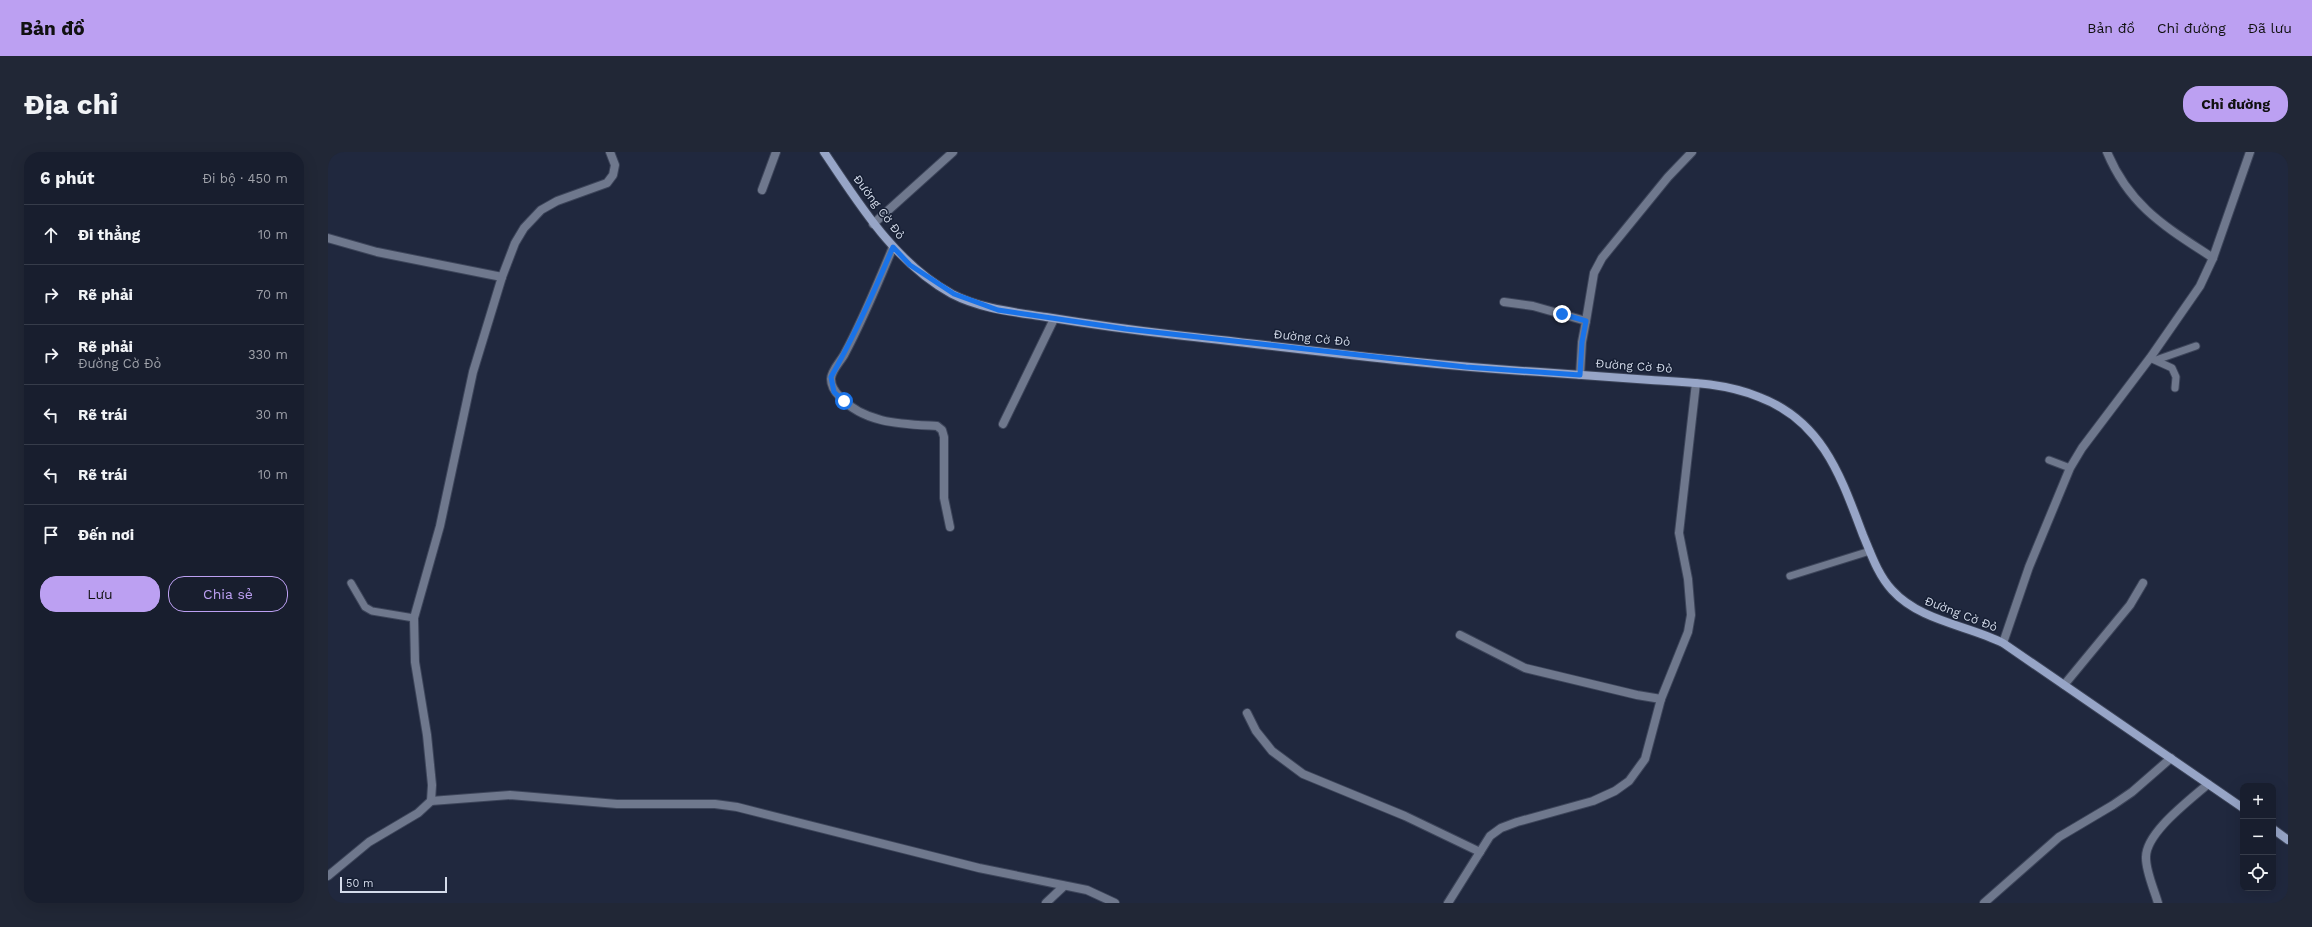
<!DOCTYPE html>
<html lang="vi">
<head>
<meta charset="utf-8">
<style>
	:root { --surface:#181e2e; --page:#212736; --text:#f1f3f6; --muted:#9fa2aa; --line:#363c4a; --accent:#bca0f2 }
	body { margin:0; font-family:"Work Sans",sans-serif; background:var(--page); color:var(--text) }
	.controls { position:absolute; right:12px; bottom:12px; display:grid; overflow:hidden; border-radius:8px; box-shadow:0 4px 16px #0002 }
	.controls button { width:36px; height:36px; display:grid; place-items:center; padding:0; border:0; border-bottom:1px solid var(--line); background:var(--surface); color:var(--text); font:20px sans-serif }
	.scale { position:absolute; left:12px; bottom:10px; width:107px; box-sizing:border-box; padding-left:4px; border:2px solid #d4dbea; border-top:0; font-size:11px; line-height:14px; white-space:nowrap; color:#d4dbea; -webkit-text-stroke:3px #161f34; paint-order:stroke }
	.stop { position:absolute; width:12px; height:12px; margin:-9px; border:3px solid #1a73e8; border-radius:50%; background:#fff }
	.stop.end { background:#1a73e8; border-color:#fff; box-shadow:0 1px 4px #0008 }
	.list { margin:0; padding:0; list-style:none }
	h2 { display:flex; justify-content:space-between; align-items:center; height:52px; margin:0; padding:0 16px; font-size:17px }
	h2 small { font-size:13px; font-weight:400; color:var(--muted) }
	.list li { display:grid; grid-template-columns:26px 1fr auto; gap:12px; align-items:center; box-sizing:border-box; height:60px; padding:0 16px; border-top:1px solid var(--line) }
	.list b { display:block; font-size:15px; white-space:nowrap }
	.list p { margin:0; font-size:13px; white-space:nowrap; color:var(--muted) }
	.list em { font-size:13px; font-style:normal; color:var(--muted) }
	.actions { display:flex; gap:8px; padding:12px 16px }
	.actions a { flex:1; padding:9px 0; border:1px solid var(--accent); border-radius:16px; text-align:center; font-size:14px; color:var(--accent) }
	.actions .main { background:var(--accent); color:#111 }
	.icon { flex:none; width:22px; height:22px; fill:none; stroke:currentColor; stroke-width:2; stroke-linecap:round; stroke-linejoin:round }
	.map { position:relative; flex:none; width:1960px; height:751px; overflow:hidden; border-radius:16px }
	header { display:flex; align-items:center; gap:24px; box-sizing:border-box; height:56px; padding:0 20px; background:var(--accent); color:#111 }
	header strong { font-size:19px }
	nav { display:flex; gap:22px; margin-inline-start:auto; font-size:14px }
	.intro { display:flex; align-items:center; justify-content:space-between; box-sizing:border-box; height:96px; padding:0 24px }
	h1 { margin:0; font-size:28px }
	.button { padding:10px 18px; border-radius:16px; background:var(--accent); color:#111; font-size:14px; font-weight:700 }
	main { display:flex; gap:24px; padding:0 24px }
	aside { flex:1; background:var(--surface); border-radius:16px; box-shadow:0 4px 16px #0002 }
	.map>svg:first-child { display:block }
</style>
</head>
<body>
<header>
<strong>Bản đồ</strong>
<nav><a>Bản đồ</a><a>Chỉ đường</a><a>Đã lưu</a></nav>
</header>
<div class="intro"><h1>Địa chỉ</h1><a class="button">Chỉ đường</a></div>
<main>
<aside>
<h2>6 phút<small>Đi bộ · 450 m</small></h2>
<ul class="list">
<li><svg class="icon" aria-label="ahead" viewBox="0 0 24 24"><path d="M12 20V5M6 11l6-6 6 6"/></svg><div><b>Đi thẳng</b></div><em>10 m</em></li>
<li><svg class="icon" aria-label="right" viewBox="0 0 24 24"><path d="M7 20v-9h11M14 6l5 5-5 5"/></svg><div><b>Rẽ phải</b></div><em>70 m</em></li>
<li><svg class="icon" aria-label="right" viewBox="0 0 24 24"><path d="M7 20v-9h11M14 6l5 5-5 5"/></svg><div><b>Rẽ phải</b><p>Đường Cờ Đỏ</p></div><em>330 m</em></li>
<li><svg class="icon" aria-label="left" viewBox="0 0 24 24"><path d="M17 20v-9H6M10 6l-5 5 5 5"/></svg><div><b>Rẽ trái</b></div><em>30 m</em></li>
<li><svg class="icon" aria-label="left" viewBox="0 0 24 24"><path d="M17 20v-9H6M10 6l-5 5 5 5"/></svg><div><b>Rẽ trái</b></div><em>10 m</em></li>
<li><svg class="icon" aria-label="arrive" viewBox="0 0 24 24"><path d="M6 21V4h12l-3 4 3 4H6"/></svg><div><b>Đến nơi</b></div></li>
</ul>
<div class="actions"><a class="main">Lưu</a><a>Chia sẻ</a></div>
</aside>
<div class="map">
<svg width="1960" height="751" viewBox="0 0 1960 751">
	<rect width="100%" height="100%" fill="#20283e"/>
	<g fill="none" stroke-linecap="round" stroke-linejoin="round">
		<defs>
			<g id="service">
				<path d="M 1822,206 L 1844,216 L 1848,225 L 1847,236"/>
				<path d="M 1828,208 L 1868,194"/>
				<path d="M 1721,308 L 1742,316"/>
				<path d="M 1462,424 L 1542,399"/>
				<path d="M 23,431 L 37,455 L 44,459 L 86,466"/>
			</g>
			<g id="minor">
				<path d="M 1779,0 C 1802,55 1838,75 1885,106"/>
				<path d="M 434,38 L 448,0"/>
				<path d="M 545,72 L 625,0"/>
				<path d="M 0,86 L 49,100 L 174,125"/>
				<path d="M 565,95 C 550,131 535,168 516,203 C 512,210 503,219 503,227 C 503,235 507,240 512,245 C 537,272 575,272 609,274 L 614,278 L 616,285 L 616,346 L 622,375"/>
				<path d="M 1176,150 L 1205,154 L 1258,169 L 1254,190 L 1252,223"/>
				<path d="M 1258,169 L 1266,121 L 1274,106 L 1340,25 L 1364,0"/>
				<path d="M 675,272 L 726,167"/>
				<path d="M 1132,483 L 1197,516 L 1309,543 L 1333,547"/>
				<path d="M 1675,491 L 1701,415 L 1742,316 L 1754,296 L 1822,206 L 1872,134 L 1885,106 L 1922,0"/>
				<path d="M 1736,533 L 1802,453 L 1815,431"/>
				<path d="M 919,561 L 928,579 L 944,599 L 975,622 L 1077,664 L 1152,700"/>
				<path d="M 103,649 L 182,643 L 289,652 L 387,652 L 409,655 L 651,716 L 759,738 L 787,751"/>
				<path d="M 0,724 L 41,690 L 90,661 L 103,649 L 104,633 L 99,583 L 87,510 L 86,466 L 112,374 L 145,220 L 174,125 L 187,91 L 196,76 L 213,58 L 229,49 L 279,31 L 285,23 L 287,13 L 282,0"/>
				<path d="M 718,751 L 736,734"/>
				<path d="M 1120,751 L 1162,684 L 1173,676 L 1189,670 L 1265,649 L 1287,639 L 1301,629 L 1317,607 L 1333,547 L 1360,480 L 1363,463 L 1360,427 L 1351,381 L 1368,231"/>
				<path d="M 1656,751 L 1731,685 L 1785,653 L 1804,640 L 1843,606"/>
				<path d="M 1830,751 C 1826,737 1818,720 1818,706 C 1817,681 1862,648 1880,632"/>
			</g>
			<g id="secondary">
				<path d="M 496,0 C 532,53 566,110 624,142 C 653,157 686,160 718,165 C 761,172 804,178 848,183 C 969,196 1090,213 1212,220 C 1249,223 1286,225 1323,228 C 1359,230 1397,231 1431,245 C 1495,269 1513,325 1535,383 C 1543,402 1550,423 1564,438 C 1592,469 1639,473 1675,491 L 1915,656"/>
				<path d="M 1945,677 L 1960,688"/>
			</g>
		</defs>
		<use href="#service" stroke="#3d455a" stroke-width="9"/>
		<use href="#minor" stroke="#3d455a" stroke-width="10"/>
		<use href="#secondary" stroke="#3d455a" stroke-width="10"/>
		<use href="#service" stroke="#6f788d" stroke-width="7"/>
		<use href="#minor" stroke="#6f788d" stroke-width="8"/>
		<use href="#secondary" stroke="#97a5c7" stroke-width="8"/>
	</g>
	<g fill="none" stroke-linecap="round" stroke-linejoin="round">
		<path stroke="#1a73e8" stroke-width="5" d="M 516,249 L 506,240 L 503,225 C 527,183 546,140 565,95 L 582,113 L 626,142 L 670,158 L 798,177 L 1138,215 L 1252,223 L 1254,190 L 1258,169 L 1234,162"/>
	</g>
	<g text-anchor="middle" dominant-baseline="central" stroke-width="3" stroke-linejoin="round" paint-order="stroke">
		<g font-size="12" fill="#d4dbea" stroke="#161f34">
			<text transform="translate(551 55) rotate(53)">Đường Cờ Đỏ</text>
			<text transform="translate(984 186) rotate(6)">Đường Cờ Đỏ</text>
			<text transform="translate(1306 214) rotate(4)">Đường Cờ Đỏ</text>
			<text transform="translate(1633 462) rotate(21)">Đường Cờ Đỏ</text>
		</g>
	</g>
</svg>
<div class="controls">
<button>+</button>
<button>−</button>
<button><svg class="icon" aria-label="locate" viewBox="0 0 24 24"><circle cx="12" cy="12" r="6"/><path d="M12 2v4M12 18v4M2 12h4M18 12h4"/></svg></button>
</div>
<div class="scale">50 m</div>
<div class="stop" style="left:516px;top:249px"></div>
<div class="stop end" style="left:1234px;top:162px"></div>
</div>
</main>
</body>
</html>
